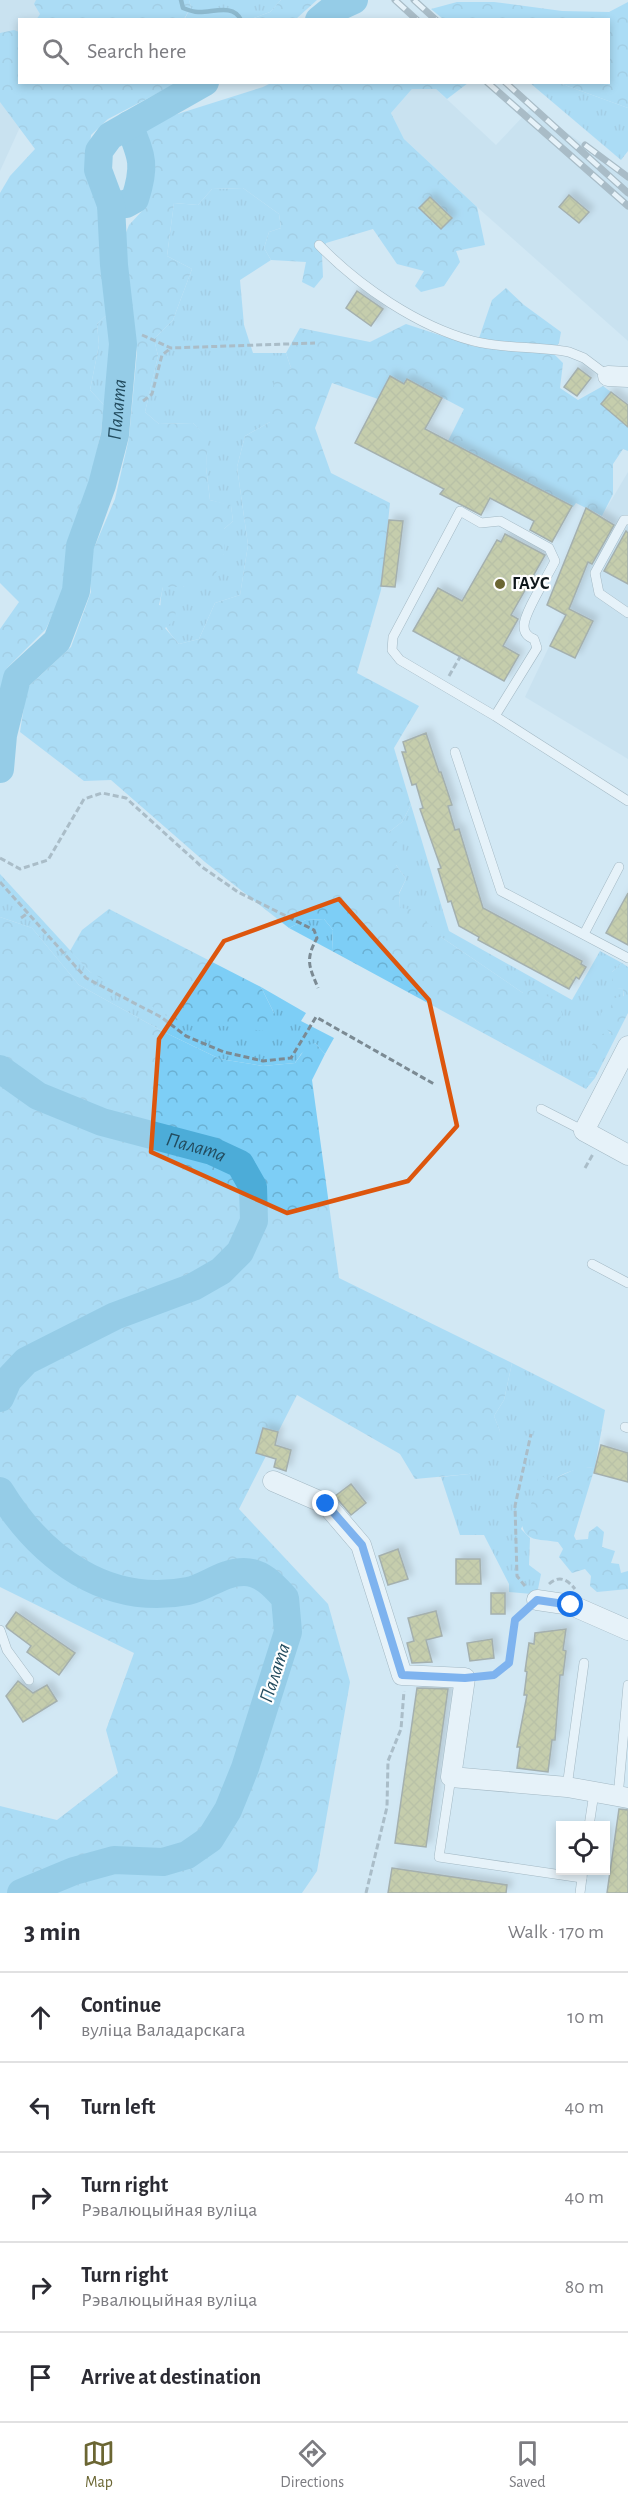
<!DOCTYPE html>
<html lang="en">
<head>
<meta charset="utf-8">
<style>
	:root { --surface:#fff; --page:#f2f2f3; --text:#2b2b33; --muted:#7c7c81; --line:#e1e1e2; --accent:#6b6633 }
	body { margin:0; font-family:"Alegreya Sans",sans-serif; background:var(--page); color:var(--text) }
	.controls { position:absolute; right:18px; bottom:18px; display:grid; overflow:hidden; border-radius:0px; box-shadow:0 3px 9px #0003 }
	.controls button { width:54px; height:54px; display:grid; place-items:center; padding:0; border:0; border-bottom:2px solid var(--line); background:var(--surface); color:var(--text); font:30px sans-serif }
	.stop { position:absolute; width:18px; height:18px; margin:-14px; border:4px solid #1a73e8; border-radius:50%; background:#fff }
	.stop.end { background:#1a73e8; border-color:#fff; box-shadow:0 2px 6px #0008 }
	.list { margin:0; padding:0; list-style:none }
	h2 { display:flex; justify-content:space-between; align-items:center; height:78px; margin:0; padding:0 24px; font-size:26px }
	h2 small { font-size:20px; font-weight:400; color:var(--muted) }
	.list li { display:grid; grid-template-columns:39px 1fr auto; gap:18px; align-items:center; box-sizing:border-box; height:90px; padding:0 24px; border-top:2px solid var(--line) }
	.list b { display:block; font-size:22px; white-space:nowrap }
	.list p { margin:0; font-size:20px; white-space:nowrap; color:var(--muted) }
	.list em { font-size:20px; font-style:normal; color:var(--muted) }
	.icon { flex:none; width:33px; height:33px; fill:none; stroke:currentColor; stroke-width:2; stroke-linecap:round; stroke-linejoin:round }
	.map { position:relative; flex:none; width:628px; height:1893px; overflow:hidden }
	.search { position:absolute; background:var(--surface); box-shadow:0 3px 9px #0003; left:18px; right:18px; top:18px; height:66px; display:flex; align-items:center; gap:15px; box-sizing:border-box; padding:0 21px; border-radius:0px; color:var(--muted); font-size:22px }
	.sheet { height:528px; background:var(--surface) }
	nav { display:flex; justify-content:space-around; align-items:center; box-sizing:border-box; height:84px; border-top:2px solid var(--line); background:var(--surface); font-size:16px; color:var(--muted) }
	nav a { display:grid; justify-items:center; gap:3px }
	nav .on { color:var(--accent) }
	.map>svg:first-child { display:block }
</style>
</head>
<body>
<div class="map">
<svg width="628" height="1893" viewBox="0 0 628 1893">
	<defs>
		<pattern id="grass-tufts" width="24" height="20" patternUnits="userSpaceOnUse" patternTransform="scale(1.5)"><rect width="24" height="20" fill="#7dcef6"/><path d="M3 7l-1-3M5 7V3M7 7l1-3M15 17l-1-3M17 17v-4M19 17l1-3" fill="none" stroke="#6bb0d2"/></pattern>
		<pattern id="forest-crowns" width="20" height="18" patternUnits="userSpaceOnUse" patternTransform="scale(1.5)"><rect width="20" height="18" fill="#7dcef6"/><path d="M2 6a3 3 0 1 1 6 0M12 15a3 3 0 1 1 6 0" fill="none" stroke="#6bb0d2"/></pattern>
		<pattern id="building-cross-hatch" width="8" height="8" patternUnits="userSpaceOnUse" patternTransform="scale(1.5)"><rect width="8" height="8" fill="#b7ae57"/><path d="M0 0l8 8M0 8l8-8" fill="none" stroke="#9c954b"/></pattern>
		<filter id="shadow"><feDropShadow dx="5" dy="-5" stdDeviation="3" flood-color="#0004"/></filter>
	</defs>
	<rect width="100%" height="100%" fill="#d2e8f4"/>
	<g fill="#bfdcec">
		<path d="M 0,0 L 78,0 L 69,19 L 20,20 L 20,82 L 40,83 L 0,171 Z"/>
		<path d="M 412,89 L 436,89 L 496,145 L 531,108 L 628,175 L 628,341 L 477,207 L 404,139 L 391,113 Z"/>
		<path d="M 628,472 L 628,759 L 525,697 L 609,521 L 602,516 Z"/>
	</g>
	<g fill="url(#grass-tufts)">
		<path d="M 189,0 L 281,0 L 270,12 L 251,19 L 184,20 L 191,7 Z"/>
		<path d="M 530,83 L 559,83 L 628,108 L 628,151 L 621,160 Z"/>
		<path d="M 243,188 L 279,214 L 281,228 L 269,232 L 264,248 L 271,260 L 240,280 L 244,325 L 253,353 L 286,353 L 291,368 L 270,400 L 270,422 L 245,436 L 237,467 L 248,545 L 240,595 L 215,603 L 199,639 L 179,644 C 161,624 157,613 163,587 L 183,587 L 224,554 L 224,529 L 233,521 L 231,506 L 210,500 L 206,467 L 207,437 L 193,423 L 159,424 L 145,412 L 158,356 L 154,339 L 173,320 L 192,269 L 167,256 L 174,203 L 198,205 L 212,189 Z"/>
		<path d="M 110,312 L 111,343 L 104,405 L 90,390 L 99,345 L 97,324 Z"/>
		<path d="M 411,805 L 449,931 L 572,1000 L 600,951 L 622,963 L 612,972 L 612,987 L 623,989 C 627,1012 607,1035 596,1054 C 592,1061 590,1069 588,1077 L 595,1078 L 586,1089 L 533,1060 L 540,1057 L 523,993 L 400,909 L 399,894 L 406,879 L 396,865 L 389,832 L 402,822 Z"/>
		<path d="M 0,874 L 90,972 L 274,1013 L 261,987 L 306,1013 L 301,1021 L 334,1038 L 325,1054 L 315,1043 L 301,1054 L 295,1063 L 263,1066 L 220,1059 L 162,1031 L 79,985 L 32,928 L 0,917 Z"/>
		<path d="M 324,919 L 333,930 L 332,951 L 289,928 L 306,920 Z"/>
		<path d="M 512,1363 L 605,1410 L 595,1467 C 551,1470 538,1490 521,1529 L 530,1538 L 529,1565 L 541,1574 L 538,1589 L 532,1594 L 509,1592 L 509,1584 L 484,1535 L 460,1535 L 441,1477 L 469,1474 L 500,1431 L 494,1416 L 504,1400 Z"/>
	</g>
	<g fill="url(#forest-crowns)">
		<path d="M 36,0 L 189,0 L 191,7 L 184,19 L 36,20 L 40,14 L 34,4 Z"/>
		<path d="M 281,0 L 317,0 L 296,19 L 251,19 L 270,12 Z"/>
		<path d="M 457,2 L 494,2 L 562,11 L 609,12 L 628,2 L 628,108 L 559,83 L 608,82 L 608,20 L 443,19 L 431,9 Z"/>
		<path d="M 14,30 L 19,32 L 20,82 L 177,83 L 108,119 L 91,135 L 87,170 L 106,203 L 100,242 L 110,312 L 97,324 L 99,345 L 90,390 L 104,405 L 101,432 L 90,483 L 67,543 L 64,588 L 46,629 L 7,668 L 0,699 L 0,629 L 19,602 L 0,583 L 0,193 L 10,176 L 35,149 L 0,102 L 0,33 Z"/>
		<path d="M 271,83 L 468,83 L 447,99 L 436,89 L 412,89 L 391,113 L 404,139 L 477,207 L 485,245 L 456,251 L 460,262 L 444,286 L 421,292 L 415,286 L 424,271 L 397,264 L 373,229 L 326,243 L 322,255 L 323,277 L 314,288 L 302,282 L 306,262 L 271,260 L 264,248 L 269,232 L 281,228 L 279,214 L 243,188 L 212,189 L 198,205 L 174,203 L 167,256 L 192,269 L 173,320 L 154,339 L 158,356 L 145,412 L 159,424 L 193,423 L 208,437 L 206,467 L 210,500 L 231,505 L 233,521 L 224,529 L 224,554 L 215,575 L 183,587 L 163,587 L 159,605 L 175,608 L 176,619 L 165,628 L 179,644 L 199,639 L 215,603 L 240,595 L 248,545 L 237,467 L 245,436 L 270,422 L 269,400 L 276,378 L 291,368 L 286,353 L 300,328 L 370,342 L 406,324 L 476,347 L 492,300 L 506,288 L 524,305 L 561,332 L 559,343 L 552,352 L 563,363 L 560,388 L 578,400 L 603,386 L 611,392 L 601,404 L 628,427 L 628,451 L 623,449 L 613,464 L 613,494 L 602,516 L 576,503 L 573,507 L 448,441 L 464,409 L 407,379 L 404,384 L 390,377 L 378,399 L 332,383 L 315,428 L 331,473 L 390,503 L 381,590 L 357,673 L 419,706 L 394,748 L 411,805 L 402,822 L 389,832 L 402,848 L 396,865 L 406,879 L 399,893 L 400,908 L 410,909 L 440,933 L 441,937 L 523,993 L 535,989 L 559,1003 L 562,1014 L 551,1039 L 539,1045 L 540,1058 L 533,1060 L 332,951 L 333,930 L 324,919 L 306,920 L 289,928 L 205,862 L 111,780 L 84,781 L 20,732 L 27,688 L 71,647 L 91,592 L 88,562 L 115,499 L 129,438 L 137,352 L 125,271 L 123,240 L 129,225 L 143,210 L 152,176 L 148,151 L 142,133 L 168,117 L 263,87 Z"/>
		<path d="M 109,909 L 261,987 L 274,1013 L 264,1031 L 176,1020 L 90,972 L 70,951 L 82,930 Z"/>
		<path d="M 0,917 L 32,928 L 79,985 L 162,1031 L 220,1059 L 263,1066 L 295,1063 L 308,1045 L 315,1043 L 325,1054 L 312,1080 L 339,1278 L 512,1363 L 504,1400 L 494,1416 L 500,1431 L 495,1452 L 469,1474 L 415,1479 L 400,1454 L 297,1395 L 239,1509 L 328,1604 L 350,1682 L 317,1871 L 302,1893 L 0,1893 L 0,1806 L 57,1820 L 118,1773 L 106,1730 L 134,1653 L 0,1587 Z"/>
		<path d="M 622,963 L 628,967 L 628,1013 L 595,1078 L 588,1077 L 586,1064 L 594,1056 L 590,1047 L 601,1034 L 611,1033 L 601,1024 L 601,1013 L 611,1006 L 615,998 L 624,996 L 623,989 L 612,988 L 612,972 Z"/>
		<path d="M 595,1467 L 574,1536 L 576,1540 L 588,1539 L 589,1532 L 597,1526 L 604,1532 L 602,1547 L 615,1551 L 611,1563 L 619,1564 L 621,1573 L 628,1571 L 628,1589 L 597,1592 L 590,1586 L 591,1576 L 585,1569 L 572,1573 L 559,1557 L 563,1549 L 558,1542 C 533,1538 523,1543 520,1514 L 530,1508 L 539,1474 L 549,1481 L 578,1468 Z"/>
	</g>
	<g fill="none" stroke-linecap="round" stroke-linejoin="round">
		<path stroke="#3a80a0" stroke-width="4.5" d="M 181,0 L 183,8 C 188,10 193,12 198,12 C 212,13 233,3 241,20"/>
		<g stroke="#4cacd8" stroke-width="28">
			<path d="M 319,20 L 330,11 L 354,0"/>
			<path d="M 111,205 L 126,204 L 135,199 C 146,165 142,157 129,125"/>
			<path id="s1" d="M 0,769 L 3,735 L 17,678 L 57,641 L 76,591 L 80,546 L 102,485 L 115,435 L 123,344 L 114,265 L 111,205 L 98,170 L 99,151 L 110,136 L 205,82"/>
			<path id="s2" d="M 0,1069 L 38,1096 L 102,1122 L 212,1151 L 240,1164 L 253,1187 L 254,1221 L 240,1252 L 221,1271 L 193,1287 L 115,1316 L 26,1361 L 8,1380 L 0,1398"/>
			<path d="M 0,1491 C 41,1558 107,1607 188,1591 C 207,1587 222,1572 244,1572 C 262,1572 274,1586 285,1598 L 288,1632 L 245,1768 L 228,1810 L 210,1839 L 187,1855 L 163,1862 L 114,1860 L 74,1871 L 21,1893"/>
		</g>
	</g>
	<g fill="url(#building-cross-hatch)" stroke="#6e6d5a" stroke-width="1.5" filter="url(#shadow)">
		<path d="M 569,195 L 589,212 L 579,223 L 559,207 Z"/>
		<path d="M 430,197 L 452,218 L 441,229 L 419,208 Z"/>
		<path d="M 357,291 L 383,309 L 371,326 L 346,308 Z"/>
		<path d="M 578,368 L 591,378 L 577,396 L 564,387 Z"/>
		<path d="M 390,376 L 404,384 L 407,379 L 442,398 L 425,429 L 572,506 L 552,542 L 530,530 L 534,521 L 490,498 L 481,515 L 440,494 L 444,489 L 355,443 Z"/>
		<path d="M 611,392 L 628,405 L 628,427 L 601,404 Z"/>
		<path d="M 586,508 L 614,525 L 592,564 L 588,562 L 569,609 L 593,621 L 575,658 L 550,646 L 566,615 L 547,605 Z"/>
		<path d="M 389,520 L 403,521 L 395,587 L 381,586 Z"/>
		<path d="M 626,531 L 628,533 L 628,584 L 604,571 Z"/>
		<path d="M 505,534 L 545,555 L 511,615 L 518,619 L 503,646 L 519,655 L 504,681 L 413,631 L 438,588 L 462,601 L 497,540 L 501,542 Z"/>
		<path d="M 426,733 L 439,772 L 441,772 L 452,805 L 448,806 L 455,830 L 459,829 L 483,908 L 582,961 L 581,964 L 586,967 L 579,979 L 576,977 L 569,989 L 478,940 L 479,937 L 459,926 L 451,901 L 448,902 L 438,869 L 441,868 L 420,809 L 423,808 L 416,784 L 412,785 L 402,752 L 406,752 L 403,742 Z"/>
		<path d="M 628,893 L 628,945 L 606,933 Z"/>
		<path d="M 263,1428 L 278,1432 L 275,1445 L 291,1450 L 286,1471 L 274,1467 L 276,1459 L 256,1453 Z"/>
		<path d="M 601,1445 L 628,1453 L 628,1482 L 594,1473 Z"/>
		<path d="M 351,1484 L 366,1503 L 351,1515 L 335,1496 Z"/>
		<path d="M 398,1549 L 408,1579 L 388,1585 L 379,1556 Z"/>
		<path d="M 456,1559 L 480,1559 L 481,1584 L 456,1584 Z"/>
		<rect x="491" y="1593" width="14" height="21"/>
		<path d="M 436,1611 L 442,1636 L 426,1640 L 432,1662 L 412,1663 L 407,1643 L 414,1641 L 408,1618 Z"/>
		<path d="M 16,1612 L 75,1653 L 59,1675 L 27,1652 L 31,1646 L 7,1628 L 6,1626 Z"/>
		<path d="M 566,1629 L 563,1650 L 566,1651 L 563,1675 L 560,1675 L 555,1740 L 552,1740 L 548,1772 L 517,1768 L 520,1747 L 517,1747 L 527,1695 L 524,1695 L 527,1672 L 525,1671 L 529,1643 L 534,1644 L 535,1633 Z"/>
		<path d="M 492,1639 L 494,1658 L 470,1661 L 467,1643 Z"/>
		<path d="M 18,1681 L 33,1693 L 47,1685 L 57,1701 L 23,1722 L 6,1696 Z"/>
		<path d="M 417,1688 L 448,1689 L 426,1847 L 395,1843 Z"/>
		<path d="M 619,1809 L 628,1810 L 628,1893 L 607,1893 Z"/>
		<path d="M 392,1868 L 507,1885 L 506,1893 L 388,1893 Z"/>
	</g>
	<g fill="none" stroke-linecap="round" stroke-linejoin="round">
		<defs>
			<g id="lane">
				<path d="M 319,245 C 359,286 417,326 473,341 C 504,349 538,346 569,352 L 584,358 L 608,376"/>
				<path d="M 628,520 L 624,520 L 595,573 L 599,593 L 628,613"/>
				<path d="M 495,716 L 537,648 L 534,639 C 528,637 524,633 524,626 C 524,612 548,576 555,561 L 549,548 L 500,521 L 481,523 L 460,511 L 393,637 L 392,650 L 400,660 L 495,716 L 628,801"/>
				<path d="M 455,752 L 501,891 L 628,958"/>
				<path d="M 584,934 L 619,867"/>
				<path d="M 541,1109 L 584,1131"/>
				<path d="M 592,1264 L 628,1283"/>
				<path d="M 625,1427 L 628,1428"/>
				<path d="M 0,1630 L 7,1650 L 29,1680"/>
				<path d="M 451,1777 L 439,1857 L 582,1878"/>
				<path d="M 567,1787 L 584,1663"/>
				<path d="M 618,1797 L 628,1685"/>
				<path d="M 589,1826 L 594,1793"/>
				<path d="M 580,1893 L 583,1870"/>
			</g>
			<g id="street">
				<path d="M 608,376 L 628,377"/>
				<path d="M 628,1046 L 584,1131 L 628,1155"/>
				<path d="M 273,1481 L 326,1504 L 361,1545 L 402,1675 L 465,1678 L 451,1777 L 567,1787 L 628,1798"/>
				<path d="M 537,1600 L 571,1605 L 628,1630"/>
			</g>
		</defs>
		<use href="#lane" stroke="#6c808a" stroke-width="10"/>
		<use href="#street" stroke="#6c808a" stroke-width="21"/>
		<g stroke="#7b8a93" stroke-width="3" stroke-dasharray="6 3" stroke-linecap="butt">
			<path d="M 142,335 L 171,348 L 315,343"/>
			<path d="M 143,401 L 152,394 L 162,355 L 171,348"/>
			<path d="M 449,676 L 460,657"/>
			<path d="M 0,858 L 20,869 L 48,860 L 84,799 L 102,793 L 126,798 L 202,867 L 238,892 L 314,930 L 317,938 C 305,960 309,966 318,988"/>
			<path d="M 0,882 L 86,978 L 161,1017 L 186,1036 L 224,1052 L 263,1061 L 291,1058 L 316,1017 L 434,1084"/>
			<path d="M 21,918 L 28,913"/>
			<path d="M 585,1168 L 593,1154"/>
			<path d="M 549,1584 C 559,1575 567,1579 575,1589"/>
			<path d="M 525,1586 L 517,1576 L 515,1506 L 531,1434"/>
			<path d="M 481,1676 L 494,1675 L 509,1663 L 515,1620 L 525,1611"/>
			<path d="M 366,1893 L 387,1807 L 388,1761 L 401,1729 L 404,1691"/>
		</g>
		<use href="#lane" stroke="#fff" stroke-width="9"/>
		<use href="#street" stroke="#fff" stroke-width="20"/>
		<defs>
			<g id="rail">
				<path d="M 395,0 L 417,20"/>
				<path d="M 414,0 L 436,20"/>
				<path d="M 487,82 L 628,206"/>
				<path d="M 505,82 L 628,193"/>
				<path d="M 585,145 L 628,177"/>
			</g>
		</defs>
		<use href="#rail" stroke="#788890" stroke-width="7"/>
		<use href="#rail" stroke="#fff" stroke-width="4.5" stroke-dasharray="14" stroke-linecap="butt"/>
	</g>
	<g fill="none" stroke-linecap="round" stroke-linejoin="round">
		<path stroke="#1a73e8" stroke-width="8" d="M 326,1504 L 362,1545 L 402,1675 L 465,1678 L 494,1675 L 509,1663 L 515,1620 L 537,1600 L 571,1605"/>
	</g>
	<path d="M0 0H628V1893H0ZM 339,899 L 429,1000 L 457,1126 L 408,1181 L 287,1213 L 151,1152 L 159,1039 L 224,941 Z" fill="#d2e8f4" fill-opacity=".55" fill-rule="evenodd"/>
	<path fill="none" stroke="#dd560d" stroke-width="4.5" stroke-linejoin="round" d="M 339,899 L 429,1000 L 457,1126 L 408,1181 L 287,1213 L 151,1152 L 159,1039 L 224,941 Z"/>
	<circle fill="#6b6633" stroke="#fff" stroke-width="2" cx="500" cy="584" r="6"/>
	<g text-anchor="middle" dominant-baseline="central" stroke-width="4.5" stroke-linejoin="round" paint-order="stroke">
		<g font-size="18" font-weight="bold" fill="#10181c" stroke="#fff" text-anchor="start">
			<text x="512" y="584">ГАУС</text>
		</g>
		<g font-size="20" font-style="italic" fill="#234c5f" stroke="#fff">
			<text stroke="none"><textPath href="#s1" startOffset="388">Палата</textPath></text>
			<text stroke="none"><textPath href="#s2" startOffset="213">Палата</textPath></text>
			<text transform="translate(275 1673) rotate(-72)">Палата</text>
		</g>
	</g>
</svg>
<div class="controls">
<button><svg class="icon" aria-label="locate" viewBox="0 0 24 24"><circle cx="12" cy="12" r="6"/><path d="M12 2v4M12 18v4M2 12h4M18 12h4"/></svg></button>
</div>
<div class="stop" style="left:571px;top:1605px"></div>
<div class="stop end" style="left:326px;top:1504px"></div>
<div class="search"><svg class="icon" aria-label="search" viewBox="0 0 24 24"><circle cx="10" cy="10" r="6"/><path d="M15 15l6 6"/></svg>Search here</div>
</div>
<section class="sheet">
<h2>3 min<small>Walk · 170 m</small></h2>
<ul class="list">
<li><svg class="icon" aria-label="ahead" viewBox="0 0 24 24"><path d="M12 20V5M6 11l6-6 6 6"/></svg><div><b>Continue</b><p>вуліца Валадарскага</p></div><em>10 m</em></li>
<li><svg class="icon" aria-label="left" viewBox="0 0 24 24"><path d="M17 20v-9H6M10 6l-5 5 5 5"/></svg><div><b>Turn left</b></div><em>40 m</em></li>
<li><svg class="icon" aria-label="right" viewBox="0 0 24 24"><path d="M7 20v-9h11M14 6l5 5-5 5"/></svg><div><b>Turn right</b><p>Рэвалюцыйная вуліца</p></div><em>40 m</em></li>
<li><svg class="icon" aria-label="right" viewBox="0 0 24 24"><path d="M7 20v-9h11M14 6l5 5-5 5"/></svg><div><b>Turn right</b><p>Рэвалюцыйная вуліца</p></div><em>80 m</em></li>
<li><svg class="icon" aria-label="arrive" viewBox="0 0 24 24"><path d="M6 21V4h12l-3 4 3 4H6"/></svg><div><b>Arrive at destination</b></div></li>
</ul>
</section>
<nav>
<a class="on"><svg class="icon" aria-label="map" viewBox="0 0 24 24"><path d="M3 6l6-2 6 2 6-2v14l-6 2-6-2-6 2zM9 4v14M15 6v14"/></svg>Map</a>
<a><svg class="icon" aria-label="directions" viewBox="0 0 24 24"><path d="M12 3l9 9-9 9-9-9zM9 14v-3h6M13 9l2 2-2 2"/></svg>Directions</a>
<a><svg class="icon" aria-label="saved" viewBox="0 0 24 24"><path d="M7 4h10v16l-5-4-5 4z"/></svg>Saved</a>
</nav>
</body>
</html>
